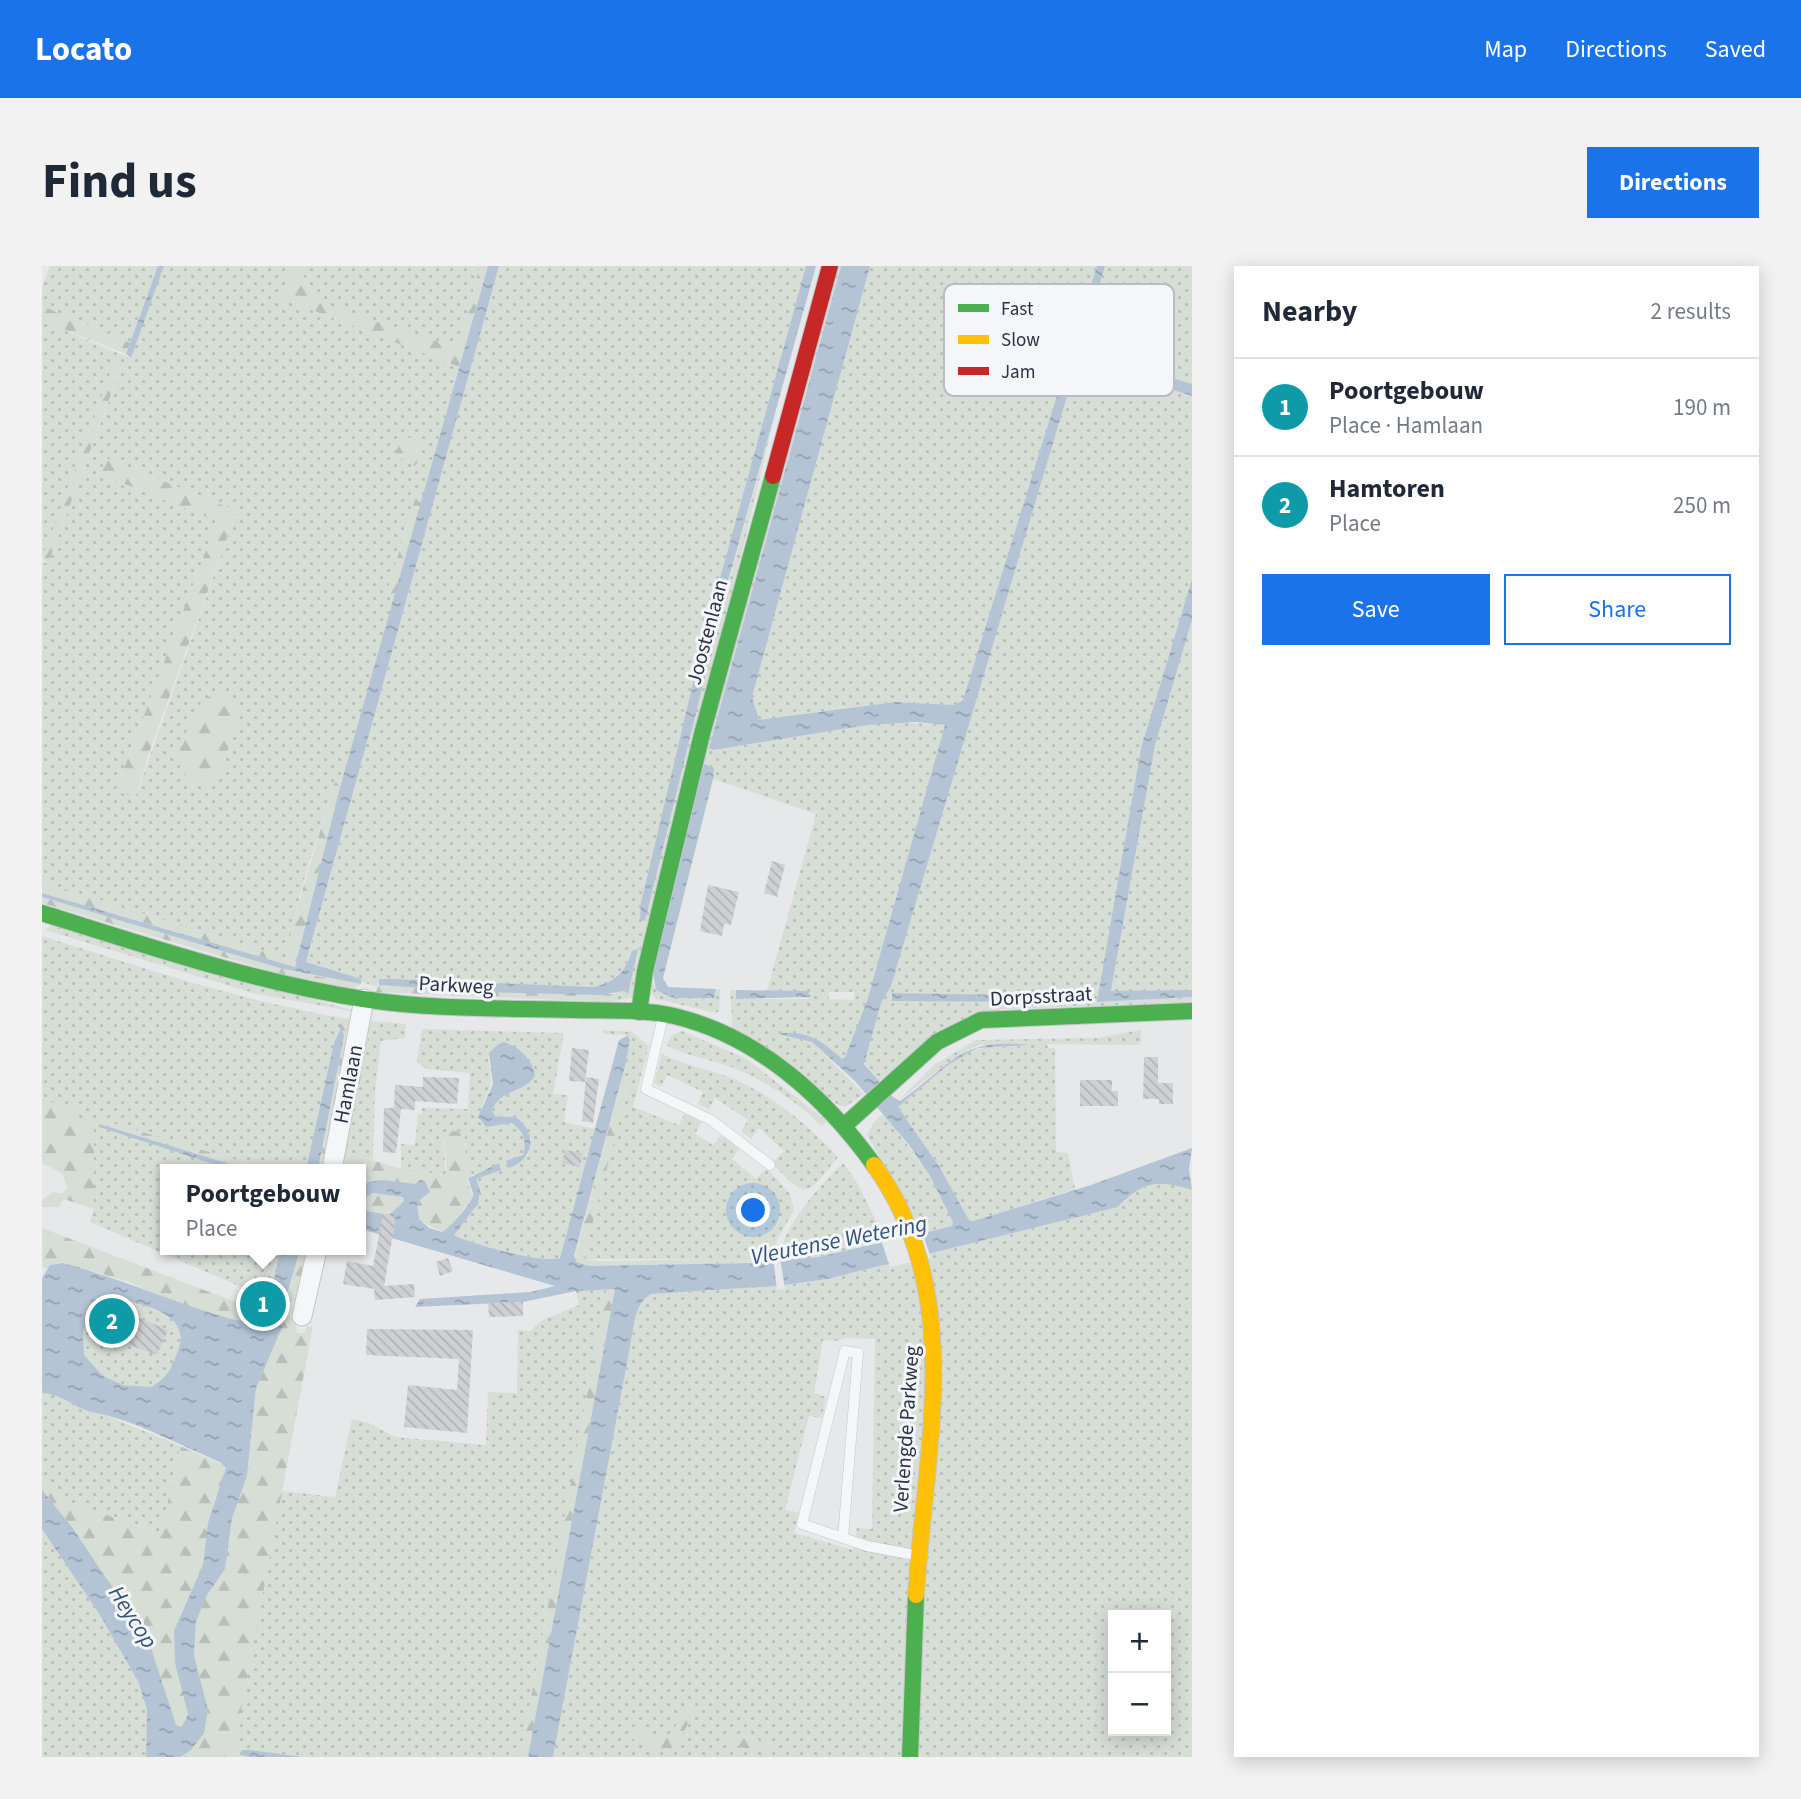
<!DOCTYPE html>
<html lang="en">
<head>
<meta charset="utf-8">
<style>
	:root { --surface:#fff; --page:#f2f2f3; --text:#1f2937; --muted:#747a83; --line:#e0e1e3; --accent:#1a73e8 }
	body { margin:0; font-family:"Source Sans 3",sans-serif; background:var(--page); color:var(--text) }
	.controls { position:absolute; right:21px; bottom:21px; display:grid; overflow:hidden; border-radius:0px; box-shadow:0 4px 18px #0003 }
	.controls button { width:63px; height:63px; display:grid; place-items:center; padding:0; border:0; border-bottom:2px solid var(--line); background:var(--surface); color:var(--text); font:35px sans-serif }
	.you { position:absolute; left:712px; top:945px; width:24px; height:24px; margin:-18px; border:5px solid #fff; border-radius:50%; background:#1a73e8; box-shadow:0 0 0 10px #1a73e833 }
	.badge { display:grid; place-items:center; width:46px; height:46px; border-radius:50%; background:var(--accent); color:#fff; font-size:23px; font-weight:700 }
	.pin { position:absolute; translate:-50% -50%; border:4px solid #fff; box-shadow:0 2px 7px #0006 }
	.popup { position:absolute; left:118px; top:898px; width:206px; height:91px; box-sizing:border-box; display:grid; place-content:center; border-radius:0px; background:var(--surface); filter:drop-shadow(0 2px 5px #0005); font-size:23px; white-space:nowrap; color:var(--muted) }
	.popup b { font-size:26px; color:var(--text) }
	.popup::after { content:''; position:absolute; left:50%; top:100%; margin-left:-14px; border:14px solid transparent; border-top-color:var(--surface) }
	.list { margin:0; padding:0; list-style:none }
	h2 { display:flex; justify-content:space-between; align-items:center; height:91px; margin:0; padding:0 28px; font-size:30px }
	h2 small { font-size:23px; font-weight:400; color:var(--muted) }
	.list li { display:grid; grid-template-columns:46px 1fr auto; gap:21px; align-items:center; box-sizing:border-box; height:98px; padding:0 28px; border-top:2px solid var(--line) }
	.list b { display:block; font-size:26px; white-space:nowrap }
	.list p { margin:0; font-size:23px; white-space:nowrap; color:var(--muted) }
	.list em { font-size:23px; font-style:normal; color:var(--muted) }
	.actions { display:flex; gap:14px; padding:21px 28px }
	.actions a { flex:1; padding:16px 0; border:2px solid var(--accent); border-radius:0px; text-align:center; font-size:24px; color:var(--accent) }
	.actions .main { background:var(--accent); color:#fff }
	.map { position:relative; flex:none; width:1150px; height:1491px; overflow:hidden; border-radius:0px }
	header { display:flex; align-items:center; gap:42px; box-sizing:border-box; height:98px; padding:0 35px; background:var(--accent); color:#fff }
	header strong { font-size:33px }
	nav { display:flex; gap:38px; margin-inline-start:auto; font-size:24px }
	.intro { display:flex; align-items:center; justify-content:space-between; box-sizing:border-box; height:168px; padding:0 42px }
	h1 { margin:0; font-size:49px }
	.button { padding:18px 32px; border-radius:0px; background:var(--accent); color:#fff; font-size:24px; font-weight:700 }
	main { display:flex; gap:42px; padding:0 42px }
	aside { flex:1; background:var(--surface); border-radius:0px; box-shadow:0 4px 18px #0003 }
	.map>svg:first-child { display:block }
</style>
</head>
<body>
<header>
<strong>Locato</strong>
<nav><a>Map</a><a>Directions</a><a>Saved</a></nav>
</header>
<div class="intro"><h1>Find us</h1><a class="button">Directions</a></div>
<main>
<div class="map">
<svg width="1150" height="1491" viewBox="0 0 1150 1491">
	<defs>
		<pattern id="grass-dots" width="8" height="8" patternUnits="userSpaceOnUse" patternTransform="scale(1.75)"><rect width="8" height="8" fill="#d6ded6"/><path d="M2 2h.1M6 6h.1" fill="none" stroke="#b8bfb9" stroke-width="1.8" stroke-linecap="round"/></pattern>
		<pattern id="forest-firs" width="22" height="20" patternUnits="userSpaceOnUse" patternTransform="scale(1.75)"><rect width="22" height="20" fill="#d6ded6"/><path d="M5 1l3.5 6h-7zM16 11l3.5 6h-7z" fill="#b8bfb9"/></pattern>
		<pattern id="water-ripples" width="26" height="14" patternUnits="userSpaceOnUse" patternTransform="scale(1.75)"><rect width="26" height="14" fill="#b4c4d5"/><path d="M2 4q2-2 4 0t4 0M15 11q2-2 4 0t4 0" fill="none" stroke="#93a0af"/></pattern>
		<pattern id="building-back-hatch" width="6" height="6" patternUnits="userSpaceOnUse" patternTransform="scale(1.75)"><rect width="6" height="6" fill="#ced0d3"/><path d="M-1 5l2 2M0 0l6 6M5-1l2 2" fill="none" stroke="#b1b3b6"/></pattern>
	</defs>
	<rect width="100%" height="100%" fill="#e6e8ea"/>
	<g fill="url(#grass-dots)" fill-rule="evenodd">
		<path d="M 8,0 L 116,0 L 88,77 L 0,40 L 0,21 Z"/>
		<path d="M 122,0 L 251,0 L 240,32 L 417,101 L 379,237 L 373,233 L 345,326 L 352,334 L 298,521 L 293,516 C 275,574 253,632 245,692 L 0,616 L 0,296 L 6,298 L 79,103 L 71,100 L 0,293 L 0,55 L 88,92 ZM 64,192 L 195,245 L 93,532 L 74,524 L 175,255 L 58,208 Z"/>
		<path d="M 263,0 L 438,0 L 415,83 L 274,36 L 260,7 Z"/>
		<path d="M 457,0 L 764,0 L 662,370 L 599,637 L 733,148 L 594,731 L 568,736 L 570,728 L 582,725 L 590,685 C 582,706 574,716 551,721 L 352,713 L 338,713 L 335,721 L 264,697 Z"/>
		<path d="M 791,0 L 799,0 L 667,482 L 672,484 L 825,459 L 856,456 L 904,459 L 825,735 L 803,791 L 800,793 C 781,775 763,763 736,768 L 770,776 L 822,828 L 803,841 L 796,839 L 731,787 L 691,764 L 688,724 L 694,724 L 694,733 L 767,733 L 766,725 L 725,725 L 774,548 L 671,513 L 672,502 L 661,498 L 609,712 L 614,724 L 631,732 L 672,732 L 674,723 L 678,723 L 677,745 L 674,747 L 614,733 L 605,721 L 665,459 ZM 787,726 L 813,726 L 811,734 L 787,733 Z"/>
		<path d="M 828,0 L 1055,0 L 922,434 L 913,439 L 853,436 L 717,454 L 710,431 Z"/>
		<path d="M 1063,0 L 1150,0 L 1150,118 L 1039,84 Z"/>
		<path d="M 1034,99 L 1052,99 L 1150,130 L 1150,313 L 1099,482 L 1056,736 L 1150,731 L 1150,737 L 959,743 L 837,815 L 822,796 L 839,737 L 849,720 ZM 850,727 L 997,729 L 1000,735 L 850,735 Z"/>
		<path d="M 1150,354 L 1150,724 L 1069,726 L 1113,479 Z"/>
		<path d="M 10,659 L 309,744 L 309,745 L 215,728 L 3,664 Z"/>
		<path d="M 0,670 C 99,701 198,735 301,752 L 292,777 L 264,903 L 224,903 L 57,854 L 57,861 L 186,903 L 123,903 L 123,984 L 238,984 L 230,1034 L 48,956 L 52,943 L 35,851 L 43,844 L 0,834 Z"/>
		<path d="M 329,755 L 364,758 L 363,772 L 339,775 L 333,824 L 331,894 L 303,886 L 313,821 L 317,821 Z"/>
		<path d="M 380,763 L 522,767 L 511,828 L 526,829 L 522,856 L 554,863 L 518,992 C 502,998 429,978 412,969 L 433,942 L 434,913 L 459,904 L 430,909 L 423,892 L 424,877 L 401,874 L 404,910 L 359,903 L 359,878 L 373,879 L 376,848 L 380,848 L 380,842 L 426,843 L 428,807 L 384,803 L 375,795 ZM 462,776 L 483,790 L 477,821 L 465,826 L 451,839 L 450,849 L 474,851 L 489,873 L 486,889 L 467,902 L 481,889 C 485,875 482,866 470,857 L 444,861 L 438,855 C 440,824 455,830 446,792 L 456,778 Z"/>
		<path d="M 559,764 L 590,766 L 607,780 L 591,841 L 637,859 L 643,847 L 659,856 L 653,868 L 671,879 L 679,869 L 697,883 L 690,893 L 714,913 L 725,902 L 748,928 L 752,944 L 735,974 L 732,995 L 665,998 L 666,993 L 545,993 L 541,985 L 587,819 L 579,816 L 588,774 L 586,769 L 562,768 Z"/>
		<path d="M 1099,764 L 1099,776 L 1094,779 L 1005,778 L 1006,782 L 1013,782 L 1014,886 L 1026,887 L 1033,923 L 928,956 L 897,900 L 856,841 L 906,799 L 935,782 L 987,780 L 936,779 L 911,793 L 856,835 L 892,799 L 934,774 L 1055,772 Z"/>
		<path d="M 640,765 L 703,792 L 785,855 L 780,860 C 754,835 726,816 692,802 C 670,793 646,791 624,779 L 630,769 Z"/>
		<path d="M 620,788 C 643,800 668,803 692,813 C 733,831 766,859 796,891 C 764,930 767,935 730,897 L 742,885 L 717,862 L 709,873 L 699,865 L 706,854 L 673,832 L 667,843 L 656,838 L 661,826 L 625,809 L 619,821 L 612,817 Z"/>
		<path d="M 842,847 L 888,910 L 911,956 L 910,960 L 881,966 L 825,869 L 832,856 Z"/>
		<path d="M 801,897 L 814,915 L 838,963 L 835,964 L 840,977 L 777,991 L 739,995 C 734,967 781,916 801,897 Z"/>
		<path d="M 1119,915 L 1150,924 L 1150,1491 L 511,1491 L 590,1070 C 593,1054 594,1037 609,1028 L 735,1020 L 785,1013 L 1076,941 L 1097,923 ZM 803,1072 L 833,1073 L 830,1263 L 815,1262 L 811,1284 L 752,1267 L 757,1247 L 743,1244 L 767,1150 L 780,1152 L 784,1131 L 772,1127 L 781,1074 L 793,1075 ZM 1071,1349 L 1124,1349 L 1124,1465 L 1071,1465 Z"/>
		<path d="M 565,1022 L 478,1491 L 262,1491 L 208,1484 L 199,1484 L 207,1491 L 195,1491 L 197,1476 L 194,1466 L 240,1225 L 293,1231 L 310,1153 L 327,1157 L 353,1171 L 444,1179 L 446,1126 L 475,1127 L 476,1064 L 488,1065 L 499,1055 L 537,1039 L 534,1025 Z"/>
		<path d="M 68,1032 C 95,1039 153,1044 135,1087 C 129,1103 125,1112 109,1121 L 81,1119 L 61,1110 L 42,1089 L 41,1065 L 56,1037 Z"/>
		<path d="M 8,1126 C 51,1145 94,1161 138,1180 L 119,1267 L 20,1234 L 0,1212 L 0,1127 Z"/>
		<path d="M 0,1263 C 29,1304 97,1396 105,1443 C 108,1458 107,1476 104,1491 L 0,1491 Z"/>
	</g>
	<g fill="url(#forest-firs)">
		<path d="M 251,0 L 263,0 L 260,7 L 275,36 L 415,82 L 438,0 L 446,0 L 417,101 L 239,32 Z"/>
		<path d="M 0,40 L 88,77 L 84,88 L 0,55 Z"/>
		<path d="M 71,99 L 79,102 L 6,298 L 0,293 Z"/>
		<path d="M 360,172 L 376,172 L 379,191 L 373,200 L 353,189 Z"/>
		<path d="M 64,192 L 195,245 L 106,490 L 93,532 L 74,524 L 175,255 L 58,208 Z"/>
		<path d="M 373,233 L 379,237 L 352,334 L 345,326 Z"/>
		<path d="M 179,423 L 200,444 L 174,517 L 151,521 L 132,490 L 159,436 Z"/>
		<path d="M 293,515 L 298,521 L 253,701 L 0,627 L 0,616 L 245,692 L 250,659 Z"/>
		<path d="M 0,631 L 252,706 L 319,718 L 311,723 L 252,712 L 0,637 Z"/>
		<path d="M 337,719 L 431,726 L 570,728 L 568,736 L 334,726 Z"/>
		<path d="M 301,752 L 310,753 L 287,903 L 276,903 L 302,770 L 297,761 Z"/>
		<path d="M 326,754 L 329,759 L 317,821 L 313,821 L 304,886 L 359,903 L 404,909 C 407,894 398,880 405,865 L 423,866 L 423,892 L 430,909 L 426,916 L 431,931 L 407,963 L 400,966 L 377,954 L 375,936 L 388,926 C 369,916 346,913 325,916 L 319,926 L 319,903 L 294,903 Z"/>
		<path d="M 579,816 L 587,818 L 542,989 L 545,993 L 559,995 L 667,993 L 665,998 L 547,1000 L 532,994 Z"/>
		<path d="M 0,834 L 44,844 L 35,851 L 52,857 L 52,943 L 22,933 L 17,941 L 0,941 L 0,934 L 11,926 L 20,928 L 25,922 L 21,908 L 0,897 Z"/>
		<path d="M 57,853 L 224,903 L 204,903 L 56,859 Z"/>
		<path d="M 331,927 L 362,931 L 362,935 L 347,949 L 319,944 L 319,934 Z"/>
		<path d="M 0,962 L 212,1043 L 226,1047 L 223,1052 L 201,1057 L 134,1037 L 86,1016 L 54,1006 L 21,997 L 8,999 L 7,1003 L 0,1001 Z"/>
		<path d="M 258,984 L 271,984 L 255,1034 L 242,1039 L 230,1036 L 234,1026 L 246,1027 Z"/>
		<path d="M 565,1022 L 573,1023 L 486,1491 L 478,1491 Z"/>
		<path d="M 244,1048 L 253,1055 L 255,1067 L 263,1067 L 264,1061 L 271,1060 L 195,1466 L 197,1476 L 195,1491 L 138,1491 L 107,1376 L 30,1261 L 0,1224 L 0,1212 L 20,1234 L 119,1267 L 138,1180 L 182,1199 L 206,1204 L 214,1122 Z"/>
		<path d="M 652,1438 L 655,1440 L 634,1481 C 618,1487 600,1480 587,1470 L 586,1462 L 594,1460 C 603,1468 620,1472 631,1469 L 636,1453 Z"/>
		<path d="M 688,1469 L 703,1470 L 734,1480 L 733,1485 L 728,1488 L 686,1478 L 683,1473 Z"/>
	</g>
	<g fill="url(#water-ripples)" fill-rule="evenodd">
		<path d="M 116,0 L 122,0 L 89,92 L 84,88 Z"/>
		<path d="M 446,0 L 457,0 L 264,696 L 319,713 L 319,718 L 241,703 L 0,631 L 0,627 L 253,701 L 298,521 Z"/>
		<path d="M 764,0 L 774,0 L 687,312 L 603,655 L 598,654 L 599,637 L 662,370 Z"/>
		<path d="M 799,0 L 828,0 L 710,431 L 717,454 L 853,436 L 913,439 L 921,434 L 1055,0 L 1063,0 L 1039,84 L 1150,118 L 1150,130 L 1052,99 L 1034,100 L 849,720 L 839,737 L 822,798 L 851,831 L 858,835 C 910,799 916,771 987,779 L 935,782 L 906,799 L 856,841 L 897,900 L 928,956 L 1049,919 L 1150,882 L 1147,903 L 1150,924 C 1116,914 1103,914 1076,941 L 785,1013 L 735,1020 L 609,1028 C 594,1037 593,1054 590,1070 L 511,1491 L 486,1491 L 573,1023 L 534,1025 L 481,1036 L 373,1041 L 378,1033 L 489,1026 L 513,1020 L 319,963 L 319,944 L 347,949 L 362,935 L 361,931 L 331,927 L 319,934 L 325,916 L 341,914 L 373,918 L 378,914 L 383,915 L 388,926 L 375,936 L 377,953 L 387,962 L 400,966 C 407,963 432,935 431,928 C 430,922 427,918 427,912 L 457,897 L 459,904 L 434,913 L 438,924 L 436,938 L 412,969 C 429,978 502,998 518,992 L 577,774 L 586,769 L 588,774 L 583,800 L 532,990 L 535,996 L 547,1000 L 708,997 L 777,991 L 910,960 L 911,956 L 888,910 L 867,879 L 813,815 L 770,776 L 736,768 C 763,763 781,775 800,793 L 803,791 L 825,735 L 903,459 L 874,456 L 825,459 L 672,484 L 667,482 Z"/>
		<path d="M 1150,313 L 1150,354 L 1113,479 L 1069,725 L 1150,724 L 1150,731 L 1055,736 L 1099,482 Z"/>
		<path d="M 662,498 L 672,502 L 671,513 L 621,712 L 626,721 L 674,723 L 672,732 L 631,732 L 614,724 L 610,700 Z"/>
		<path d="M 596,683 L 586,728 L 582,725 L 559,729 L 431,726 L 337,719 L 337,713 L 352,713 L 551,721 C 574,716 583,706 590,685 Z"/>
		<path d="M 694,724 L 766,725 L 768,731 L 694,733 Z"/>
		<path d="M 850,727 L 1035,730 L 1030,736 L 850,735 Z"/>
		<path d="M 299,761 L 302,770 L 276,903 L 264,903 L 292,777 Z"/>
		<path d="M 462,776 C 478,781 491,794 493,810 C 482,827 456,824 450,845 L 453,850 L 474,851 C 496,868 492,893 467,902 L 464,895 L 481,889 C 485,875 482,866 470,857 L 444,861 L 436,851 L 451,818 L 447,787 L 456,778 Z"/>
		<path d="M 57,858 L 204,903 L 186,903 L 57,861 Z"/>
		<path d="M 238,984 L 258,984 L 245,1028 L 236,1027 L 231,1020 Z"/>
		<path d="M 21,997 C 81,1013 129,1036 189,1053 C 209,1059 226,1046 241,1059 L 214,1122 L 205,1210 L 190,1252 L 183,1303 L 165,1329 L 154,1355 L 152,1389 L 166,1444 L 162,1467 L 149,1484 L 138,1491 L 104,1491 L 105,1443 L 96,1415 L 56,1346 L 0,1263 L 0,1224 L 30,1261 L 107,1376 L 134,1459 L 141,1461 L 146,1448 L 133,1397 L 132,1365 L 161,1299 L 166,1257 L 184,1202 L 178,1196 C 137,1179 93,1154 50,1146 C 32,1142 21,1128 0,1127 L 0,1012 L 8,999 ZM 68,1032 C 95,1038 153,1044 135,1087 C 129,1103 125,1112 109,1121 L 81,1119 L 61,1110 L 42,1089 L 41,1065 L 56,1037 Z"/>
		<path d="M 199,1484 L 208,1484 L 262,1491 L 207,1491 L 201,1489 Z"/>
	</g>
	<g fill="#e6e8ea">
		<path d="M 879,963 L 889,992 L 848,1001 L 839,974 Z"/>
		<path d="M 738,991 L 743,1023 L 735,1024 L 731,992 Z"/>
	</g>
	<g fill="url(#building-back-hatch)">
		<path d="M 730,595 L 743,599 L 735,631 L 722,627 Z"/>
		<path d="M 666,619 L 697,626 L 689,659 L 682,658 L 680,670 L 658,665 Z"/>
		<path d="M 530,782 L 547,784 L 543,816 L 527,815 Z"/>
		<path d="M 1102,791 L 1116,791 L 1116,817 L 1131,817 L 1131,838 L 1117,838 L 1117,833 L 1101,833 Z"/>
		<path d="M 381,811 L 417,812 L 415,838 L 373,835 L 373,844 L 359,843 L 354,887 L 341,886 L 342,842 L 352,842 L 353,819 L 381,821 Z"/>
		<path d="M 544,811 L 557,813 L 551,857 L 540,855 Z"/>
		<path d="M 1038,814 L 1070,814 L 1070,825 L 1076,825 L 1076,840 L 1038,840 Z"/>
		<path d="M 523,884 L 540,887 L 538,901 L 520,897 Z"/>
		<path d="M 341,948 L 354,950 L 342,1020 L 372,1018 L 373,1031 L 333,1034 L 332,1023 L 301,1018 L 305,995 L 331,1000 Z"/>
		<path d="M 406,992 L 411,1005 L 398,1010 L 394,996 Z"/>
		<path d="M 217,1029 L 230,1034 L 226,1047 L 212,1043 Z"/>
		<path d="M 481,1036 L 481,1050 L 447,1051 L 446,1037 Z"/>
		<path d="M 65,1038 L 126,1064 L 115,1089 L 51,1066 Z"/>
		<path d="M 325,1063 L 431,1064 L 425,1167 L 362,1161 L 366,1119 L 415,1124 L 417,1093 L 324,1089 Z"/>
	</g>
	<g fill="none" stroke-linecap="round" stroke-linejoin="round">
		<defs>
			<g id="lane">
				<path d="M 621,751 L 604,823 L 669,854 L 728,899"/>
				<path d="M 801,1272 L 816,1087 L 803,1085 L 760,1258 L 825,1280 L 873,1289"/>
			</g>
			<g id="street">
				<path d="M 290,903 L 322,733"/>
				<path d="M 260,1050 L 275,984"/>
			</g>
			<g id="fast">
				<path d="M 0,647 C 106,680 212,716 321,733 C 391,744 462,742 532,744 C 566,745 600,743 632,750 C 716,770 783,831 832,899"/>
				<path d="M 597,746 L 603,705 L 660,468 L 731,210"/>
				<path d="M 803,859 L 895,776 L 939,754 L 1150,745"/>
				<path d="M 868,1491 L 874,1329"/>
			</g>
			<path id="slow" d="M 832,899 C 925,1028 883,1182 874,1329"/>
			<path id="jam" d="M 731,210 L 788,0"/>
		</defs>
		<use href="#lane" stroke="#c4c6c8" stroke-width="11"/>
		<use href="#street" stroke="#c4c6c8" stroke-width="21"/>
		<use href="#fast" stroke="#c4c6c8" stroke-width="18"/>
		<use href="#slow" stroke="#c4c6c8" stroke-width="18"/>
		<use href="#jam" stroke="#c4c6c8" stroke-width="18"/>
		<use href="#lane" stroke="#f5f6f7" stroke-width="10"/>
		<use href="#street" stroke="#f5f6f7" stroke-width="19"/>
		<use href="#fast" stroke="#4caf50" stroke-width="16"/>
		<use href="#slow" stroke="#ffc107" stroke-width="16"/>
		<use href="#jam" stroke="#c62828" stroke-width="16"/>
	</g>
	<g text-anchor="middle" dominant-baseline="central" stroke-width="6" stroke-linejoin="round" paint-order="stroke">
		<g font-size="21" fill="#2b3445" stroke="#f4f6f9">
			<text transform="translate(665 366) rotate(-75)">Joostenlaan</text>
			<text transform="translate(414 719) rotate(3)">Parkweg</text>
			<text transform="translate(999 730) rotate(-3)">Dorpsstraat</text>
			<text transform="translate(306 818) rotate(-79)">Hamlaan</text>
			<text transform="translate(864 1163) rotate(-86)">Verlengde Parkweg</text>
		</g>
		<g font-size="23" font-style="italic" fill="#34527a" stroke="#f4f6f9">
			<text transform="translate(797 974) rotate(-11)">Vleutense Wetering</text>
			<text transform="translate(91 1351) rotate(57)">Heycop</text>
		</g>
	</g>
	<rect x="902" y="18" width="230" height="112" rx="10" fill="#f4f6f9" stroke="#b8bcc3" stroke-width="2"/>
	<rect x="916" y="38" width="31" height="8" fill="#4caf50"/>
	<rect x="916" y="69" width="31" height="9" fill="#ffc107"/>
	<rect x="916" y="101" width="31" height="8" fill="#c62828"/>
	<g font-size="19" fill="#2b3445">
		<text x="959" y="49">Fast</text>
		<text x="959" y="80">Slow</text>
		<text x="959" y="112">Jam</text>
	</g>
</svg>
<div class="controls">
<button>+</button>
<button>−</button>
</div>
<div class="you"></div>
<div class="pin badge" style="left:221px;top:1038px;background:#0f9aa8">1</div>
<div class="popup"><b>Poortgebouw</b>Place</div>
<div class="pin badge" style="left:70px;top:1055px;background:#0f9aa8">2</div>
</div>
<aside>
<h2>Nearby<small>2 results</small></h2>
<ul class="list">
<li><span class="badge" style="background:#0f9aa8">1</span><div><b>Poortgebouw</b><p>Place · Hamlaan</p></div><em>190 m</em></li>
<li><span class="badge" style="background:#0f9aa8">2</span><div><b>Hamtoren</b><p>Place</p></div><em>250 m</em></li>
</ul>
<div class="actions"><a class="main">Save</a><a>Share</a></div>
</aside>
</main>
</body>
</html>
